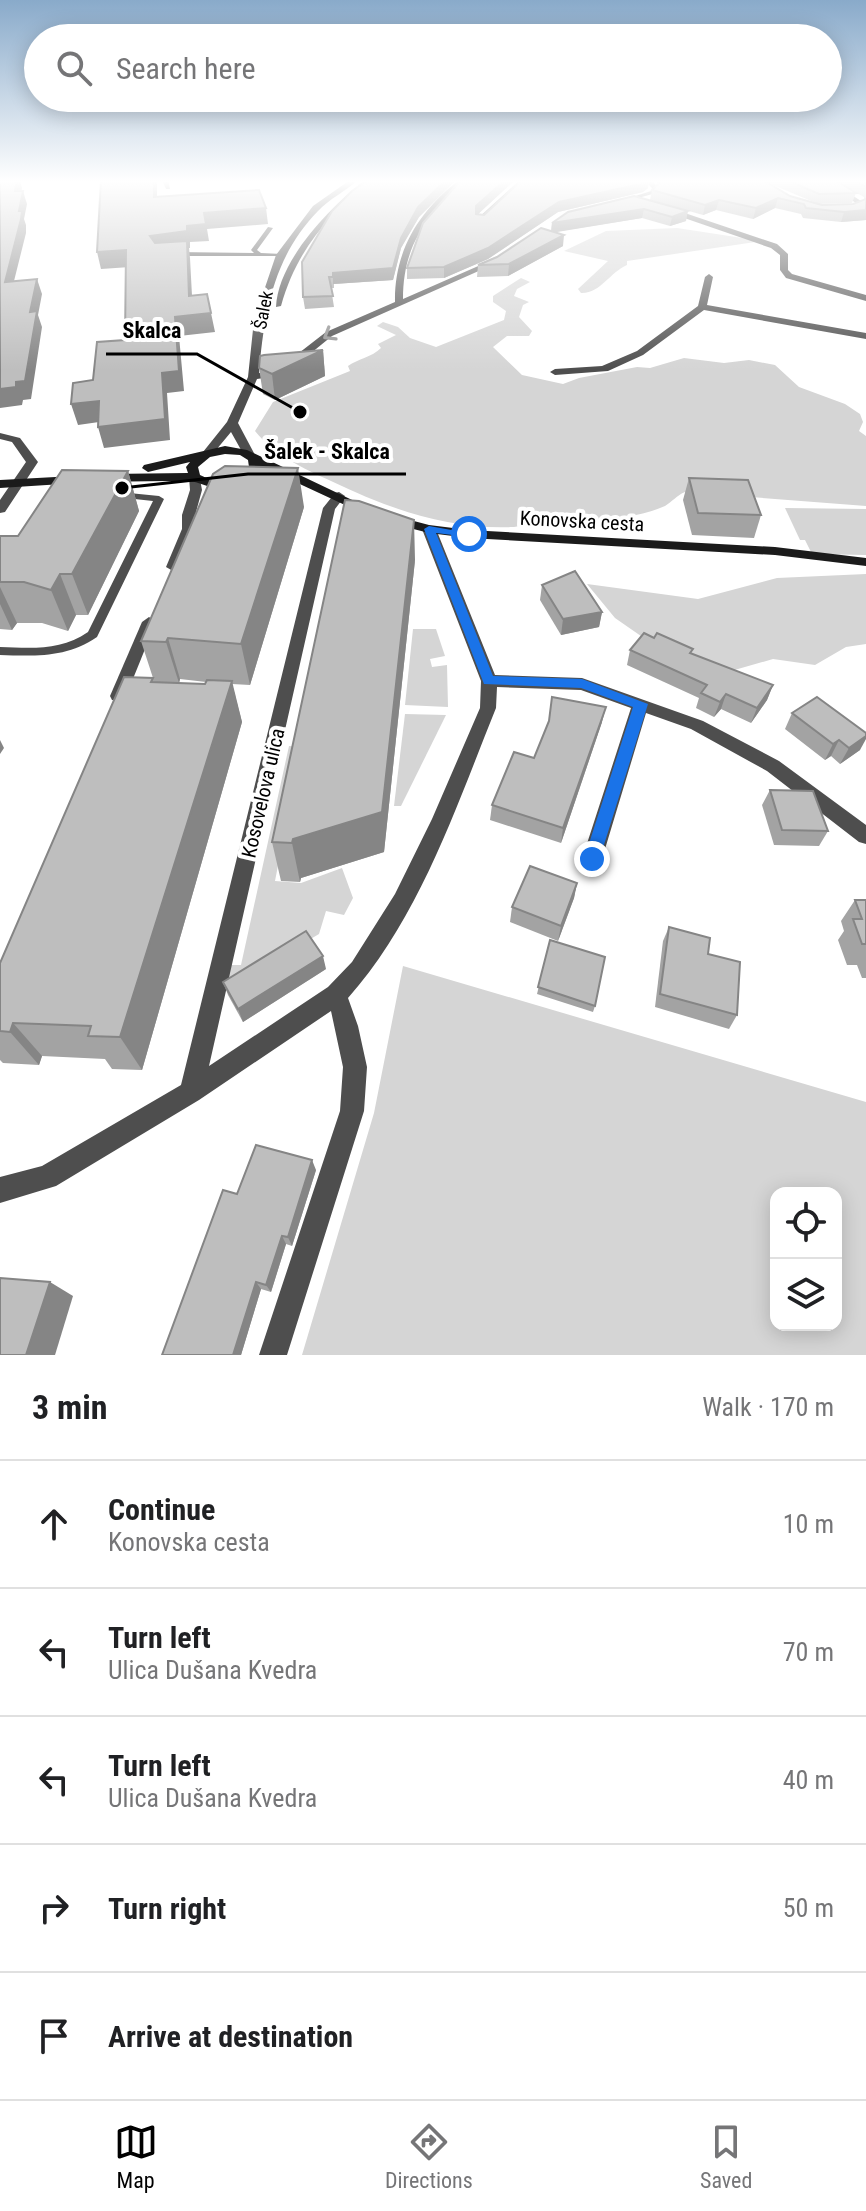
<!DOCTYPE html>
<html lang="en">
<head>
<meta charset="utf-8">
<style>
	:root { --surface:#fff; --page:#f6f6f6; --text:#202124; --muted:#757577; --line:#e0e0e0; --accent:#000 }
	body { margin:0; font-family:"Roboto Condensed",sans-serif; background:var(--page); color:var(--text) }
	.controls { position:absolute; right:24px; bottom:24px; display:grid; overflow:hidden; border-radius:16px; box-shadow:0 4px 20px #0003 }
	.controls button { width:72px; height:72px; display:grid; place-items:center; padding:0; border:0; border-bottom:2px solid var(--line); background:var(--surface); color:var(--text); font:40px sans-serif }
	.stop { position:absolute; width:24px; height:24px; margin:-18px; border:6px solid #1a73e8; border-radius:50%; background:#fff }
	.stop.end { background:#1a73e8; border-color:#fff; box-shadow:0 2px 8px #0008 }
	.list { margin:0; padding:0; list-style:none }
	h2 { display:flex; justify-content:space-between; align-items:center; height:104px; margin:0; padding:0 32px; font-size:34px }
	h2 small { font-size:26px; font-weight:400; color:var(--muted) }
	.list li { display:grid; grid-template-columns:52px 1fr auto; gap:24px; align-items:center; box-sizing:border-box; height:128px; padding:0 32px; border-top:2px solid var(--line) }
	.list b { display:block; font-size:30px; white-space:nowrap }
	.list p { margin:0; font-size:26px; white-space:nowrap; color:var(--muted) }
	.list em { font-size:26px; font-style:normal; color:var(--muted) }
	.icon { flex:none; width:44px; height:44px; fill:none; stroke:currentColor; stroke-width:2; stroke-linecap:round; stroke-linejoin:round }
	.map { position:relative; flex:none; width:866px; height:1355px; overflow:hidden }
	.search { position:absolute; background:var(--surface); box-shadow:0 4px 20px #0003; left:24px; right:24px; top:24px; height:88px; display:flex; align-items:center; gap:20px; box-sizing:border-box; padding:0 28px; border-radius:44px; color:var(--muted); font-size:30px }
	.sheet { height:744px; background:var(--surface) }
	nav { display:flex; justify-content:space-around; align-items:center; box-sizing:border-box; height:112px; border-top:2px solid var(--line); background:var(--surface); font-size:22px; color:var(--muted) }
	nav a { display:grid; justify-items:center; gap:4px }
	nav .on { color:var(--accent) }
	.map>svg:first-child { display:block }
</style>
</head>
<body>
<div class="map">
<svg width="866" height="1355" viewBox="0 0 866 1355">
	<rect width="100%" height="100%" fill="#fff"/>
	<g fill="#d5d5d5" fill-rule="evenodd">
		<path d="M 677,228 L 762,241 L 627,261 L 627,265 C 610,272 600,294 581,293 L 578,289 L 608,261 L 564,251 L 606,231 Z"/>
		<path d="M 521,278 L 530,282 L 517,289 L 514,296 L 529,302 L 523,305 L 519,317 L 532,331 L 529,336 L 507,336 L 493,347 L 522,375 L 563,384 L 579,378 L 637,367 L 650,368 L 684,358 L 724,363 L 749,360 L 775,365 L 799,387 L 845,404 L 860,414 L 863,422 L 859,431 L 866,436 L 866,506 L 685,492 C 677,495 672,502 665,506 C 632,521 586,520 550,518 C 538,518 526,526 514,527 C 449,530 389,509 331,481 C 303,468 275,456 255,431 L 273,402 L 350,371 L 348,366 C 358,359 372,357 381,348 L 378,344 L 396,335 L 377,326 L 383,322 L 398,327 L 410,338 L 436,347 L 504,320 L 506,311 L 493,302 L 493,296 Z"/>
		<path d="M 785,508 L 866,509 L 866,555 L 812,554 L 805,540 L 800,540 Z"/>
		<path d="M 866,574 L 866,644 L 846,647 L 815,665 L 773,659 L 731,671 L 651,643 L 615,618 L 587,584 L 698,599 L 777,578 Z"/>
		<path d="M 413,629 L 436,629 L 445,656 L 430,659 L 432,667 L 447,665 L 448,707 L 405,705 Z"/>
		<path d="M 405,714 L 446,715 L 401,806 L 394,806 Z"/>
		<path d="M 289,746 L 301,747 L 275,881 L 301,883 L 342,868 L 353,898 L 344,915 L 326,911 L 319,934 L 222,992 L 229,965 L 241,965 Z"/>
		<path d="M 403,966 L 866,1102 L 866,1355 L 302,1355 L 374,1113 ZM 776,1193 L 836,1193 L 836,1325 L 776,1325 Z"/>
	</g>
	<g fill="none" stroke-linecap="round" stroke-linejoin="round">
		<g fill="#4e4e4e" fill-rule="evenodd">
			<path d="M 365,180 L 370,180 C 327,218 297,249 281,306 L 276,307 C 278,261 329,208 365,180 Z"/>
			<path d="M 268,227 L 273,228 L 257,250 L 261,253 L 282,254 L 282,256 L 175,256 L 172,254 L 175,252 L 254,253 L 251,250 Z"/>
			<path d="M 119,492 L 159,496 L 164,499 L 97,637 C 67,658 35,656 0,655 L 0,647 C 32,648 61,651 88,632 L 153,501 L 116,497 L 114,495 Z"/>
		</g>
		<g fill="#4e4e4e" fill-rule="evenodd">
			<path d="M 162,180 L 168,180 L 170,189 L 166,189 Z"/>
			<path d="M 350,180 L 358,180 C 346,191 329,199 318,211 C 274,256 264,312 259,373 L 277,370 L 326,332 L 395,302 C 394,251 419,211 459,180 L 466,180 C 428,215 403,243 403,299 L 492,260 L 499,262 L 332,336 L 284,375 L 257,379 L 238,423 L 255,455 L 253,457 L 245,457 L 231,432 L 211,456 L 203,456 L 203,452 L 227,422 L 248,377 L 254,320 L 276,255 L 313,206 Z"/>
			<path d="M 520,180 L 527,180 L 484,222 L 478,222 L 478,218 Z"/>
			<path d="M 644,180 L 651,180 L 658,187 L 656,193 L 620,203 L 620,201 L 651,191 L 652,188 Z"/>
			<path d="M 821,180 L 829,180 L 864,203 L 843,212 L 843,208 L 856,203 Z"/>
			<path d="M 667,207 L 777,244 L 788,254 L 788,270 L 792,274 L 866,295 L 866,301 L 786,278 L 780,270 L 780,255 L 771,248 L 664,211 Z"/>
			<path d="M 709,274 L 713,277 L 707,305 L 866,333 L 866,339 L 704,310 L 643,355 L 608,371 L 555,375 L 550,372 L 555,369 L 602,366 L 637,351 L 698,306 L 705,277 Z"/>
			<path d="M 0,433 L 20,438 L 38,462 L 5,512 L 0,513 L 0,500 L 26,462 L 12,442 L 0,439 Z"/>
			<path d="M 195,473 L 199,474 L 202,490 L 196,512 L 201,510 L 207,514 L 195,530 L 180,567 L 173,571 L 166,567 L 182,529 L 182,515 L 190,490 L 189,477 Z"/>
			<path d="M 339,492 L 345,496 L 335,509 L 209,1066 L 328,987 L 352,962 L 395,894 L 432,819 L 480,708 L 481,681 L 422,529 L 424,526 L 434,526 L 436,529 L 495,675 L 582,678 L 703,721 L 779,761 L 866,825 L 866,844 L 859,842 L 767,771 L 691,729 L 646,713 L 602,859 L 599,865 L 592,867 L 585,865 L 582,859 L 631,708 L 581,690 L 497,687 L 496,708 C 456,807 420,917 348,998 L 358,1026 L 367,1067 L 364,1111 L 287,1355 L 259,1355 L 340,1111 L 343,1067 L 331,1011 L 199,1100 L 56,1186 L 0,1203 L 0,1177 L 42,1166 L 181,1085 L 323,508 L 335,493 Z"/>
			<path d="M 149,617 L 156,622 L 126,696 L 124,700 L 112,700 L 110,696 L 142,622 Z"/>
		</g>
		<g fill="#1b1b1b" fill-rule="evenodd">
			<path d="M 225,446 L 247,450 L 371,509 L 365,513 L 360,512 L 261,466 C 254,483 229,490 211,487 C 203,485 195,481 187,481 C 161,481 135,481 109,482 L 103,478 L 109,474 L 188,473 L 186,467 L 190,462 L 148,472 L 142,468 L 144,465 ZM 225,454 L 240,455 L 248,460 L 249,467 C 234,480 218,484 200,475 L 198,467 L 210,457 Z"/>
			<path d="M 74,476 L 78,477 L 78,483 L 0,488 L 0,480 Z"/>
			<path d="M 395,516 L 429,525 L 469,530 L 775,547 L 866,558 L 866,566 L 775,555 L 469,538 L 429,533 L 390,523 L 390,517 Z"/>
		</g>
	</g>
	<g fill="#a3a3a3" fill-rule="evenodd">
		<path d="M 368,180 L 456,180 L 419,217 L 401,248 L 393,280 L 334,284 L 334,288 L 331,288 L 334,307 L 305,309 L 303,297 Z"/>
		<path d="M 515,180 L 478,214 L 484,215 L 522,180 L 649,180 L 648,188 L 643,192 L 558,212 L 488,259 L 444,278 L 407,279 L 407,268 Z"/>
		<path d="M 655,180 L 866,180 L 866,220 L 841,222 L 803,218 L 801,214 L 775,208 L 753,219 L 716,210 L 703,215 L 650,200 L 652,190 L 658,184 ZM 766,182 L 816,203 L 790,196 ZM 846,187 L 864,197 L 864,200 L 853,204 L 822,205 L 817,204 L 852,203 L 856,193 Z"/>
		<path d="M 634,196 L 686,221 L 670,226 L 642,218 L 554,232 L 563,246 L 508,276 L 477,277 L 478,265 L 551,231 L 552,223 Z"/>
		<path d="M 323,350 L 325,376 L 275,400 L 263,394 L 259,368 Z"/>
		<path d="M 128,471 L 139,511 L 88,615 L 76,615 L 68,631 L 42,623 L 17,623 L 12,630 L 0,629 L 0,536 L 18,536 Z"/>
		<path d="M 689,478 L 761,515 L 754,538 L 692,535 L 683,500 Z"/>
		<path d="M 304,507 L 250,685 L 232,684 L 242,722 L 142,1070 L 112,1069 L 105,1059 L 42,1056 L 39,1065 L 3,1063 L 0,1060 L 0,963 L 153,678 L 141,641 ZM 180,679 L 206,682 L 205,684 L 179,683 Z"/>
		<path d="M 415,560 L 384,852 L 301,878 L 300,882 L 281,881 L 272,842 Z"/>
		<path d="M 542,585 L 602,612 L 599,627 L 561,635 L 540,600 Z"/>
		<path d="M 630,650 L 692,654 L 773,685 L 767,700 L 751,723 L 721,709 L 714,717 L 696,708 L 699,698 L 627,665 Z"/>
		<path d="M 792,713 L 860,750 L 840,764 L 831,756 L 825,760 L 785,729 Z"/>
		<path d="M 602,722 L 561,843 L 490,820 L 492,805 L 534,758 Z"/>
		<path d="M 770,790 L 828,831 L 819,846 L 774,845 L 762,805 Z"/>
		<path d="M 577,883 L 574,898 L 558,941 L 510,922 L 512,907 Z"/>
		<path d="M 855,900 L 866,900 L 866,978 L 862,978 L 857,965 L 847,965 L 838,940 L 844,931 L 841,921 Z"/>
		<path d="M 669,927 L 708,954 L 737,1015 L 729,1029 L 655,1007 L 663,941 Z"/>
		<path d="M 550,940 L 595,1006 L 593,1012 L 537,994 Z"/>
		<path d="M 326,969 L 243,1022 L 228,995 L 223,982 Z"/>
		<path d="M 316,1170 L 292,1246 L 286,1244 L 271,1292 L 261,1289 L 241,1355 L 237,1194 Z"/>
	</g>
	<g fill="#858585">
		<path d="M 17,180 L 20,180 L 22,188 L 19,205 L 15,191 Z"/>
		<path d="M 154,180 L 157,180 L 157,213 L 154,197 Z"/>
		<path d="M 446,180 L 456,180 L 419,217 L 401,248 L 393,280 L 333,284 L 333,273 L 401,238 L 418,207 Z"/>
		<path d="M 505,180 L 515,180 L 476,216 L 476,206 Z"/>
		<path d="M 649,180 L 648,188 L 643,192 L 558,212 L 488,259 L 444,278 L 444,267 L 559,202 Z"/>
		<path d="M 23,191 L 27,204 L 24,219 L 26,225 L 26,233 L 10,297 L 5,282 Z"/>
		<path d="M 778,198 L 775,208 L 753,219 L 756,208 Z"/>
		<path d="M 719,200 L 716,210 L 703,215 L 705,205 Z"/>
		<path d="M 266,208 L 268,224 L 207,229 L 209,241 L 190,242 L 190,248 L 189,248 L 190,258 L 193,315 L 154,253 L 150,236 L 204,213 Z"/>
		<path d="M 644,209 L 642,218 L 551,233 L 552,223 Z"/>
		<path d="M 866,210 L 866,220 L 841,222 L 844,212 Z"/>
		<path d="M 688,211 L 686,221 L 670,226 L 672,217 Z"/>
		<path d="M 564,235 L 563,246 L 508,276 L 509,264 Z"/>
		<path d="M 126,250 L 130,267 L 101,269 L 97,252 Z"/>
		<path d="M 37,279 L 42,294 L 38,315 L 42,327 L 31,399 L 23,400 L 22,405 L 0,408 L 0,389 L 16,382 Z"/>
		<path d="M 211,313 L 215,332 L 179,336 L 184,391 L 167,393 L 170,440 L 104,448 L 98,427 L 162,373 L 175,317 Z"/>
		<path d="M 323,350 L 325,376 L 275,400 L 272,374 Z"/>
		<path d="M 99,401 L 106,421 L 78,425 L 71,404 Z"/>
		<path d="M 298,468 L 304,507 L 250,685 L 241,644 Z"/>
		<path d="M 128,471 L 139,511 L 88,615 L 72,574 Z"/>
		<path d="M 414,520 L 415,560 L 384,852 L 301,878 L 300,882 L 292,843 Z"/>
		<path d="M 60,574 L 76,615 L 68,631 L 51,590 Z"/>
		<path d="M 0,587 L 17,623 L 12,630 L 0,604 Z"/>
		<path d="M 602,612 L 599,627 L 561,635 L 563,619 Z"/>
		<path d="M 168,638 L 180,679 L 179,683 L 166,642 Z"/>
		<path d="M 232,681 L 242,722 L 142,1070 L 120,1037 Z"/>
		<path d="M 773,685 L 767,700 L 751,723 L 757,708 Z"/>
		<path d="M 726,694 L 721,709 L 714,717 L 720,702 Z"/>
		<path d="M 606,707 L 602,722 L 561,843 L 563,828 Z"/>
		<path d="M 866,736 L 866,739 L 860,750 L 840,764 L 849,748 Z"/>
		<path d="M 0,740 L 4,748 L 0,754 Z"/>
		<path d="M 839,740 L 831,756 L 825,760 L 833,744 Z"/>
		<path d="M 577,883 L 574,898 L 558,941 L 561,926 Z"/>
		<path d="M 323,956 L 326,969 L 243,1022 L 238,1009 Z"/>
		<path d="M 13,1023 L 42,1056 L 39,1065 L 10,1032 Z"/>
		<path d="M 312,1160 L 316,1170 L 292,1246 L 288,1237 Z"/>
		<path d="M 282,1236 L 286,1244 L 271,1292 L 266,1285 Z"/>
		<path d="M 50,1282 L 73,1296 L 55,1355 L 26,1355 Z"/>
		<path d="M 256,1282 L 261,1289 L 241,1355 L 233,1355 Z"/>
	</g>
	<g fill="#bebebe" stroke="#858585" stroke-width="2">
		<path d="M 0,180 L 17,180 L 15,191 L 23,191 L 19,211 L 22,211 L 21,219 L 5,282 L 37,279 L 30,312 L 37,311 L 25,381 L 16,382 L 16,387 L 0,389 Z"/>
		<path d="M 101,180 L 154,180 L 154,197 L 259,190 L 266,208 L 204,213 L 206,224 L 187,226 L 187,231 L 150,236 L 155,243 L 187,241 L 189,296 L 207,294 L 211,313 L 175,317 L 179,371 L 162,373 L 165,419 L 98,427 L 99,401 L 71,404 L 73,383 L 93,380 L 97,342 L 125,340 L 126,250 L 97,252 Z"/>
		<path d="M 368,180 L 446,180 L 418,207 L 401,238 L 393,268 L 333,273 L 333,277 L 329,277 L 333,296 L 303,297 L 302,262 L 332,211 L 352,191 Z"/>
		<path d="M 461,180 L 505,180 L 476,206 L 476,214 L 484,215 L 522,180 L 647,180 L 645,183 L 559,202 L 488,248 L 444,267 L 407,268 L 423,223 Z"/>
		<path d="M 662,180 L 763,180 L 790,196 L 822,205 L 853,204 L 866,199 L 866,210 L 844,212 L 806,208 L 804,204 L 778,198 L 756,208 L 719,200 L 705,205 L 652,190 Z"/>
		<path d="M 787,180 L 835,180 L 856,193 L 819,194 Z"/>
		<path d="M 854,180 L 866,180 L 866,187 Z"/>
		<path d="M 634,196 L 688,211 L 672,217 L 644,209 L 552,223 L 568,212 Z"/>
		<path d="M 541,228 L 564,235 L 509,264 L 478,265 L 497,257 Z"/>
		<path d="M 323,350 L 272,374 L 259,368 L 260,356 L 264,355 Z"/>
		<path d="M 225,466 L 298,468 L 241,644 L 168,638 L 166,642 L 141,641 L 213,474 Z"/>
		<path d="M 62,470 L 128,471 L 72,574 L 60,574 L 51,590 L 24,582 L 0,582 L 0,536 L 18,536 Z"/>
		<path d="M 689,478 L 748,480 L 761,515 L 698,513 Z"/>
		<path d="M 345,500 L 359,501 L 414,520 L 382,812 L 293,839 L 292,843 L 272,842 Z"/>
		<path d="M 575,571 L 602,612 L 563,619 L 542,585 Z"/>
		<path d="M 644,633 L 654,638 L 657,633 L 693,649 L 690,653 L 773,685 L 757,708 L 726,694 L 720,702 L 701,693 L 707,685 L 630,650 Z"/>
		<path d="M 124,677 L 153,678 L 151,682 L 205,684 L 207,680 L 232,681 L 120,1037 L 88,1036 L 91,1026 L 13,1023 L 10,1032 L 0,1031 L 0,963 Z"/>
		<path d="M 552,697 L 606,707 L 563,828 L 492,805 L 514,752 L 534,758 L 549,721 Z"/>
		<path d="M 817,697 L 866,733 L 866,736 L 849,748 L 839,740 L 833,744 L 792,713 Z"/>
		<path d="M 770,790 L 813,791 L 828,831 L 782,830 Z"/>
		<path d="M 530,866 L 577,883 L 561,926 L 512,907 Z"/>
		<path d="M 855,900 L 866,900 L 866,944 L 862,944 L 853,919 L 862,919 Z"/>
		<path d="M 669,927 L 710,938 L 708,954 L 740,962 L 737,1015 L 660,994 Z"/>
		<path d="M 306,931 L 323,956 L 238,1009 L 223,982 Z"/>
		<path d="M 550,940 L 605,957 L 595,1006 L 538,987 Z"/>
		<path d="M 256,1145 L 312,1160 L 288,1237 L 282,1236 L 266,1285 L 256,1282 L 233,1355 L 162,1355 L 223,1190 L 237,1194 Z"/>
		<path d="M 0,1278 L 50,1282 L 26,1355 L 0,1355 Z"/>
	</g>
	<defs><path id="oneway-chevron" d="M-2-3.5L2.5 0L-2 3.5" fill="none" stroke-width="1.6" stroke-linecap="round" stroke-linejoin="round" transform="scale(2)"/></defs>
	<use stroke="#959595" href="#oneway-chevron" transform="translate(329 335) rotate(149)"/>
	<linearGradient id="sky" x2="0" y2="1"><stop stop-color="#89aaca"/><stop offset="0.49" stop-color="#fff"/><stop offset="1" stop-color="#fff" stop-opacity="0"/></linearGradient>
	<rect width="866" height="370" fill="url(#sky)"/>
	<path fill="#1a73e8" d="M 429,526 L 474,534 L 469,537 L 436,533 L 493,676 L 582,679 L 648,704 L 598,864 L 587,864 L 584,859 L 633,707 L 581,688 L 484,684 L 424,529 Z"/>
	<g text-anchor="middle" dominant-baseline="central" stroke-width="8" stroke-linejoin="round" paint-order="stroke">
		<g font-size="18" fill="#000" stroke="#fff">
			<text transform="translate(263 310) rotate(-79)">Šalek</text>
		</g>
		<g font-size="20" fill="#000" stroke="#fff">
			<text transform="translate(582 521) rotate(3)">Konovska cesta</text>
			<text transform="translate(263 793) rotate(-77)">Kosovelova ulica</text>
		</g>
	</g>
	<path fill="none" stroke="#000" stroke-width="3" d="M300 412L197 354H106M122 488L248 474H406"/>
	<g fill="#000" stroke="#fff" stroke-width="3">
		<circle cx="300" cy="412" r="8"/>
		<circle cx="122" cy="488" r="8"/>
	</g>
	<g font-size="22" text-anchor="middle" font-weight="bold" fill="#000" stroke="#fff" stroke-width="8" stroke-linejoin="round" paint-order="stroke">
		<text x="152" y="338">Skalca</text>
		<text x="327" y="459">Šalek - Skalca</text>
	</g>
</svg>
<div class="controls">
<button><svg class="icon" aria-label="locate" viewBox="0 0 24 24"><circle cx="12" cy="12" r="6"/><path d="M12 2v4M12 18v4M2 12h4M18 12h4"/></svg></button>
<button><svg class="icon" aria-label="layers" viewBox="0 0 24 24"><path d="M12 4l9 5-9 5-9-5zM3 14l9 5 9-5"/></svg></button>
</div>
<div class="stop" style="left:469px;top:534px"></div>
<div class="stop end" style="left:592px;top:859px"></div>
<div class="search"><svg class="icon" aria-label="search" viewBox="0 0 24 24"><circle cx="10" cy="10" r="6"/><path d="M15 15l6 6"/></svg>Search here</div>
</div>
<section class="sheet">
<h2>3 min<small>Walk · 170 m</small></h2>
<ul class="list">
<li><svg class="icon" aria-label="ahead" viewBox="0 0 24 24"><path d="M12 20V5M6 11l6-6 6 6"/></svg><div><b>Continue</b><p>Konovska cesta</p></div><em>10 m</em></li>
<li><svg class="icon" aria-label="left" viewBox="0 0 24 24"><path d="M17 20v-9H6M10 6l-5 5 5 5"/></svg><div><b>Turn left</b><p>Ulica Dušana Kvedra</p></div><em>70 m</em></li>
<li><svg class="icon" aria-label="left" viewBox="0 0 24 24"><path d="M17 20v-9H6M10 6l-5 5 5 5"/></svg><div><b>Turn left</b><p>Ulica Dušana Kvedra</p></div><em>40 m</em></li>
<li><svg class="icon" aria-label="right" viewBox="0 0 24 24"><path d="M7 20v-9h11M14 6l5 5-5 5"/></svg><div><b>Turn right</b></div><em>50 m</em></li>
<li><svg class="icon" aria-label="arrive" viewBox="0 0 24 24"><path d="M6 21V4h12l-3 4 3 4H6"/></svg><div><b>Arrive at destination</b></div></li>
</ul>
</section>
<nav>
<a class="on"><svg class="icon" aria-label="map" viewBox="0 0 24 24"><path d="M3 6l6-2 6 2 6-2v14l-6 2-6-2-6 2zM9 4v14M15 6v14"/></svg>Map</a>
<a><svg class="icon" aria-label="directions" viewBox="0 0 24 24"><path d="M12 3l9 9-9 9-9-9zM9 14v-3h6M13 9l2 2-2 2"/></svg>Directions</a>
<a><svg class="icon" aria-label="saved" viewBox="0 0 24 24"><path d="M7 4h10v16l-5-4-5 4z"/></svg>Saved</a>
</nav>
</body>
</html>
